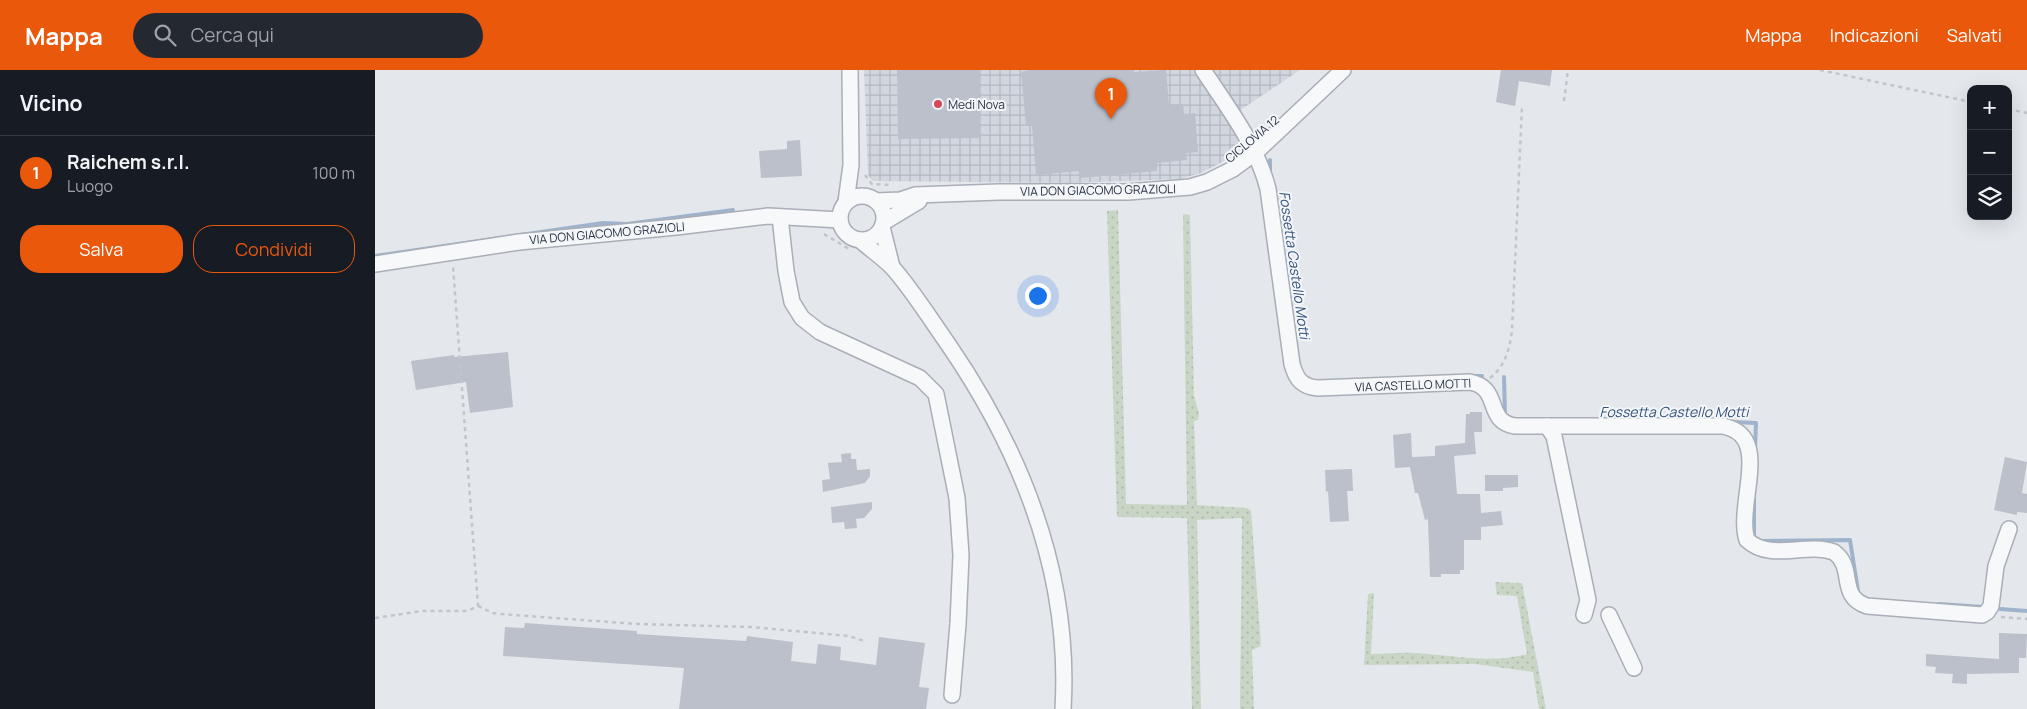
<!DOCTYPE html>
<html lang="it">
<head>
<meta charset="utf-8">
<style>
	:root { --surface:#171b24; --page:#242831; --text:#f1f3f6; --muted:#9ea1a6; --line:#363941; --accent:#ea580c }
	body { margin:0; font-family:Manrope,sans-serif; background:var(--page); color:var(--text) }
	.controls { position:absolute; right:15px; top:15px; display:grid; overflow:hidden; border-radius:10px; box-shadow:0 5px 20px #0002 }
	.controls button { width:45px; height:45px; display:grid; place-items:center; padding:0; border:0; border-bottom:1px solid var(--line); background:var(--surface); color:var(--text); font:25px sans-serif }
	.you { position:absolute; left:662px; top:225px; width:18px; height:18px; margin:-12px; border:4px solid #fff; border-radius:50%; background:#1a73e8; box-shadow:0 0 0 8px #1a73e833 }
	.badge { display:grid; place-items:center; width:32px; height:32px; border-radius:50%; background:var(--accent); color:#fff; font-size:16px; font-weight:700 }
	.pin { position:absolute; translate:-50% -41px; filter:drop-shadow(0 1px 2px #0008) }
	.pin::after { content:''; position:absolute; top:26px; width:18px; height:15px; background:inherit; clip-path:polygon(0 0,100% 0,50% 100%) }
	.list { margin:0; padding:0; list-style:none }
	h2 { display:flex; justify-content:space-between; align-items:center; height:65px; margin:0; padding:0 20px; font-size:21px }
	h2 small { font-size:16px; font-weight:400; color:var(--muted) }
	.list li { display:grid; grid-template-columns:32px 1fr auto; gap:15px; align-items:center; box-sizing:border-box; height:75px; padding:0 20px; border-top:1px solid var(--line) }
	.list b { display:block; font-size:19px; white-space:nowrap }
	.list p { margin:0; font-size:16px; white-space:nowrap; color:var(--muted) }
	.list em { font-size:16px; font-style:normal; color:var(--muted) }
	.actions { display:flex; gap:10px; padding:15px 20px }
	.actions a { flex:1; padding:11px 0; border:1px solid var(--accent); border-radius:20px; text-align:center; font-size:18px; color:var(--accent) }
	.actions .main { background:var(--accent); color:#fff }
	.icon { flex:none; width:28px; height:28px; fill:none; stroke:currentColor; stroke-width:2; stroke-linecap:round; stroke-linejoin:round }
	.map { position:relative; flex:none; width:1652px; height:639px; overflow:hidden }
	header { display:flex; align-items:center; gap:30px; box-sizing:border-box; height:70px; padding:0 25px; background:var(--accent); color:#fff }
	header strong { font-size:24px }
	nav { display:flex; gap:28px; margin-inline-start:auto; font-size:18px }
	.search { width:350px; height:45px; background:var(--page); display:flex; align-items:center; gap:12px; box-sizing:border-box; padding:0 18px; border-radius:28px; color:var(--muted); font-size:19px }
	main { display:flex }
	aside { flex:1; background:var(--surface) }
	.map>svg:first-child { display:block }
</style>
</head>
<body>
<header>
<strong>Mappa</strong>
<div class="search"><svg class="icon" aria-label="search" viewBox="0 0 24 24"><circle cx="10" cy="10" r="6"/><path d="M15 15l6 6"/></svg>Cerca qui</div>
<nav><a>Mappa</a><a>Indicazioni</a><a>Salvati</a></nav>
</header>
<main>
<aside>
<h2>Vicino<small></small></h2>
<ul class="list">
<li><span class="badge">1</span><div><b>Raichem s.r.l.</b><p>Luogo</p></div><em>100 m</em></li>
</ul>
<div class="actions"><a class="main">Salva</a><a>Condividi</a></div>
</aside>
<div class="map">
<svg width="1652" height="639" viewBox="0 0 1652 639">
	<defs>
		<pattern id="industrial-grid" width="8" height="8" patternUnits="userSpaceOnUse" patternTransform="scale(1.25)"><rect width="8" height="8" fill="#d2d6de"/><path d="M0 4h8M4 0v8" fill="none" stroke="#b4b8c0"/></pattern>
		<pattern id="grass-dots" width="8" height="8" patternUnits="userSpaceOnUse" patternTransform="scale(1.25)"><rect width="8" height="8" fill="#c9d6c5"/><path d="M2 2h.1M6 6h.1" fill="none" stroke="#adb8ab" stroke-width="1.8" stroke-linecap="round"/></pattern>
	</defs>
	<rect width="100%" height="100%" fill="#e4e7ec"/>
	<path fill="url(#industrial-grid)" d="M 489,0 L 925,0 L 867,39 L 863,74 L 849,91 L 826,103 L 804,109 L 698,113 L 498,111 L 493,105 Z"/>
	<g fill="url(#grass-dots)">
		<path d="M 743,140 L 751,434 L 812,435 L 808,144 L 815,145 L 819,325 L 824,344 L 823,350 L 819,351 L 822,435 L 872,438 L 876,441 L 886,576 L 877,580 L 879,639 L 865,639 L 867,448 L 822,450 L 826,639 L 817,639 L 812,448 L 742,447 L 732,141 Z"/>
		<path d="M 1120,512 L 1147,513 L 1171,639 L 1164,639 L 1158,602 L 1100,594 L 989,595 L 993,524 L 999,523 L 996,584 C 1010,584 1025,582 1039,583 C 1076,585 1116,594 1152,584 L 1142,526 L 1122,525 Z"/>
	</g>
	<g fill="none" stroke-linecap="round" stroke-linejoin="round">
		<g stroke="#9fb4cc" stroke-width="4">
			<path d="M 895,90 L 895,103"/>
			<path d="M 0,186 L 228,153 L 252,154 L 358,140"/>
			<path d="M 1097,306 L 1107,306"/>
			<path d="M 1129,307 L 1130,345"/>
			<path d="M 1357,352 L 1381,353 L 1380,379"/>
			<path d="M 1379,429 L 1379,466"/>
			<path d="M 1387,471 L 1475,470 L 1483,521"/>
			<path d="M 1564,534 L 1608,537"/>
			<path d="M 1625,539 L 1652,541"/>
		</g>
	</g>
	<g fill="#bbc0ca">
		<path d="M 522,0 L 604,0 L 605,68 L 523,69 Z"/>
		<path d="M 654,0 L 759,0 L 759,2 L 791,0 L 794,35 L 808,34 L 809,44 L 820,43 L 823,82 L 811,83 L 812,90 L 782,93 L 782,101 L 705,108 L 704,101 L 661,105 L 657,55 L 651,56 L 646,2 Z"/>
		<path d="M 1126,0 L 1177,0 L 1175,16 L 1144,11 L 1140,36 L 1121,32 Z"/>
		<path d="M 425,70 L 427,106 L 386,108 L 384,81 L 412,79 L 412,71 Z"/>
		<path d="M 133,282 L 138,337 L 95,343 L 91,312 L 41,320 L 36,291 L 79,285 L 79,287 Z"/>
		<path d="M 1095,342 L 1107,342 L 1107,362 L 1099,362 L 1101,384 L 1079,386 L 1082,424 L 1105,424 L 1106,443 L 1126,441 L 1128,455 L 1106,457 L 1106,470 L 1089,470 L 1089,500 L 1085,500 L 1085,504 L 1066,504 L 1066,507 L 1055,507 L 1053,449 L 1050,450 L 1043,423 L 1040,423 L 1035,397 L 1020,398 L 1018,365 L 1036,363 L 1037,387 L 1060,386 L 1060,376 L 1090,373 L 1091,344 L 1095,344 Z"/>
		<path d="M 476,383 L 476,389 L 481,389 L 482,400 L 495,399 L 495,406 L 490,413 L 448,422 L 447,410 L 455,409 L 453,393 L 467,392 L 466,384 Z"/>
		<path d="M 1630,387 L 1652,392 L 1647,423 L 1652,424 L 1652,443 L 1642,442 L 1642,445 L 1619,440 Z"/>
		<path d="M 977,399 L 978,421 L 972,421 L 974,451 L 955,452 L 953,421 L 951,422 L 950,400 Z"/>
		<path d="M 1110,405 L 1143,405 L 1143,417 L 1128,418 L 1128,421 L 1110,421 Z"/>
		<path d="M 497,432 L 497,439 L 489,448 L 481,449 L 482,458 L 470,459 L 469,452 L 457,453 L 456,437 Z"/>
		<path d="M 150,553 L 262,561 L 262,564 L 371,571 L 372,566 L 418,572 L 416,591 L 441,594 L 443,574 L 466,577 L 465,590 L 501,595 L 504,567 L 550,573 L 544,617 L 554,618 L 551,639 L 304,639 L 309,598 L 128,586 L 130,557 L 149,558 Z"/>
		<path d="M 1624,563 L 1652,564 L 1651,588 L 1644,588 L 1644,603 L 1592,604 L 1592,614 L 1577,613 L 1578,604 L 1560,603 L 1561,597 L 1551,596 L 1551,584 L 1624,589 Z"/>
	</g>
	<g fill="none" stroke-linecap="round" stroke-linejoin="round">
		<defs>
			<g id="minor">
				<path d="M 828,0 C 853,38 882,75 893,119 L 917,294 C 921,309 927,317 943,318 L 1095,312 C 1127,318 1109,351 1140,356 L 1348,356 C 1357,358 1365,361 1370,370 C 1384,393 1363,443 1372,470 C 1396,492 1430,472 1459,482 C 1481,498 1462,526 1492,536 L 1607,545 L 1612,542 L 1616,536 L 1621,496 L 1634,459"/>
				<circle cx="487" cy="148" r="22"/>
				<path d="M 501,131 L 525,130 L 540,125 L 624,122 L 753,122 L 815,117 L 832,112 L 858,99 L 880,83 L 968,0"/>
				<path d="M 471,132 L 476,95 L 475,0"/>
				<path d="M 405,147 L 411,201 L 417,232 L 427,248 L 445,262 L 545,308 L 561,324 L 582,428 L 586,485 L 583,554 L 577,625"/>
				<path d="M 509,152 L 544,131"/>
				<path d="M 507,157 L 517,197"/>
				<path d="M 485,170 C 495,179 507,187 517,197 C 536,218 556,250 573,274 C 647,382 696,506 688,639"/>
				<path d="M 0,194 L 144,172 L 301,157 L 393,146 L 465,150"/>
				<path d="M 1172,356 L 1179,366 L 1213,530 L 1209,545"/>
				<path d="M 1234,545 L 1259,598"/>
			</g>
		</defs>
		<use href="#minor" stroke="#a9aeb7" stroke-width="18"/>
		<g stroke="#c2c5cb" stroke-width="2.5" stroke-dasharray="4 4" stroke-linecap="butt">
			<path d="M 1445,0 L 1596,32"/>
			<path d="M 1189,31 L 1193,0"/>
			<path d="M 1633,39 L 1652,43"/>
			<path d="M 490,105 L 497,114 L 517,115"/>
			<path d="M 449,164 L 474,179"/>
			<path d="M 1115,308 C 1130,297 1135,278 1137,260 L 1147,36"/>
			<path d="M 103,536 L 118,543 L 125,544 L 262,554 L 376,557 L 474,566 L 489,571"/>
			<path d="M 1626,547 L 1652,549"/>
			<path d="M 0,548 L 47,541 L 92,541 L 103,536 L 78,196"/>
		</g>
		<use href="#minor" stroke="#f7f8fa" stroke-width="15"/>
	</g>
	<circle fill="#d1495b" stroke="#f4f6f9" stroke-width="2" cx="563" cy="34" r="5"/>
	<g text-anchor="middle" dominant-baseline="central" stroke-width="4" stroke-linejoin="round" paint-order="stroke">
		<g font-size="12" fill="#2b3445" stroke="#f4f6f9" text-anchor="start">
			<text x="573" y="34">Medi Nova</text>
		</g>
		<g font-size="12" fill="#2b3445" stroke="#f4f6f9">
			<text transform="translate(877 69) rotate(-40)">CICLOVIA 12</text>
			<text transform="translate(723 120) rotate(-1)">VIA DON GIACOMO GRAZIOLI</text>
			<text transform="translate(232 163) rotate(-5)">VIA DON GIACOMO GRAZIOLI</text>
			<text transform="translate(1038 315) rotate(-2)">VIA CASTELLO MOTTI</text>
		</g>
		<g font-size="14" font-style="italic" fill="#34527a" stroke="#f4f6f9">
			<text transform="translate(920 195) rotate(82)">Fossetta Castello Motti</text>
			<text x="1299" y="341">Fossetta Castello Motti</text>
		</g>
	</g>
</svg>
<div class="controls">
<button>+</button>
<button>−</button>
<button><svg class="icon" aria-label="layers" viewBox="0 0 24 24"><path d="M12 4l9 5-9 5-9-5zM3 14l9 5 9-5"/></svg></button>
</div>
<div class="you"></div>
<div class="pin badge" style="left:736px;top:49px">1</div>
</div>
</main>
</body>
</html>
